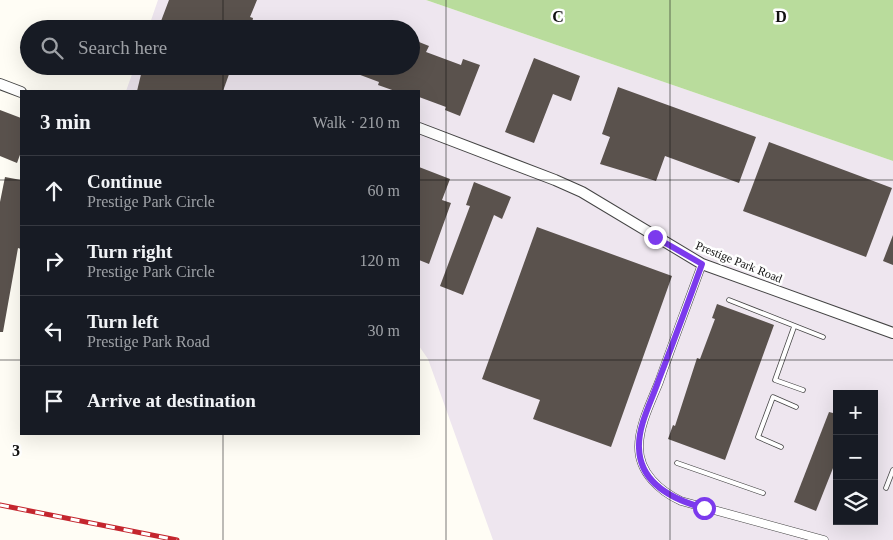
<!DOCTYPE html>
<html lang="en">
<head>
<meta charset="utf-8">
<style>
	:root { --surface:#171b24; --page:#20242c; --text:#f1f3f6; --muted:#9ea1a6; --line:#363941 }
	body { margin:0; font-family:"Times New Roman",serif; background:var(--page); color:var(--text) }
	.controls { position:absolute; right:15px; bottom:15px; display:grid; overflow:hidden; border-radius:0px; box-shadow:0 5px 20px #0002 }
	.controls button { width:45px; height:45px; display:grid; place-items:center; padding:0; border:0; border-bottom:1px solid var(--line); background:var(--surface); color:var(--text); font:25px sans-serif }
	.stop { position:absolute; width:15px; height:15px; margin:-11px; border:4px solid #7c3aed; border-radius:50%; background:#fff }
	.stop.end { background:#7c3aed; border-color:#fff; box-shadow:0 1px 5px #0008 }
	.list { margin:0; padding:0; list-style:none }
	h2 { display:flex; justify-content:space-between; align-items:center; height:65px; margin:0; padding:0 20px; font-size:21px }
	h2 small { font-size:16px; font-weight:400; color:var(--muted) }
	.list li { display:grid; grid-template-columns:32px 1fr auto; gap:15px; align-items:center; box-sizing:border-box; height:70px; padding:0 20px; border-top:1px solid var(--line) }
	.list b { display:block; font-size:19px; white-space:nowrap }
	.list p { margin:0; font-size:16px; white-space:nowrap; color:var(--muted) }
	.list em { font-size:16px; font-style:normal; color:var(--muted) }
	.icon { flex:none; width:28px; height:28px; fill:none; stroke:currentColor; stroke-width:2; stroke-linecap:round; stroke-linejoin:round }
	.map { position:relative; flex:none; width:893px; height:540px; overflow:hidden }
	.search { position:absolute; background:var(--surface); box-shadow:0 5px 20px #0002; left:20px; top:20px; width:400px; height:55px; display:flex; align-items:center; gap:12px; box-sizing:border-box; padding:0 18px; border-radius:28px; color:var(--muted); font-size:19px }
	.panel { position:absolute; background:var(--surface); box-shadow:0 5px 20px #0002; left:20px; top:90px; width:400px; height:345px; border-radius:0px }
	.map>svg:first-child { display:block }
</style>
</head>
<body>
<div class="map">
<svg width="893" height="540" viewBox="0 0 893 540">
	<rect width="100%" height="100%" fill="#fffdf5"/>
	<path fill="#eee6ef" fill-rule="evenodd" d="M 158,0 L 426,0 L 893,161 L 893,540 L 493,540 L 428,359 L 419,346 L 419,91 L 126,91 L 135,66 L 411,66 L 411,29 L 148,29 ZM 837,394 L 874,394 L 874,521 L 837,521 Z"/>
	<path fill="#b9dc9c" d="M 426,0 L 893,0 L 893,161 Z"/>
	<g fill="#5a524d">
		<path d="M 169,0 L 257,0 L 250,17 L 253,18 L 251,29 L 158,29 Z"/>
		<path d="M 342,20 L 366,29 L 338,29 Z"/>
		<path d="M 419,42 L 429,46 L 426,52 L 461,65 L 463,59 L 480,65 L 460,116 L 445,110 L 446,107 L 419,97 L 419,91 L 395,91 L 378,85 L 379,82 L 339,67 L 338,70 L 329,66 L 411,66 L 411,46 L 417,48 Z"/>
		<path d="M 534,58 L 580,76 L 571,101 L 553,94 L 534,143 L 505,132 Z"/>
		<path d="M 143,66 L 232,66 L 223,91 L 137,91 Z"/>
		<path d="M 618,87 L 756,137 L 739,183 L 665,156 L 656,181 L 600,164 L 610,137 L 602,134 Z"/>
		<path d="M 0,110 L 21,118 L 21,152 L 17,163 L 0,156 Z"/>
		<path d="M 769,142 L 892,188 L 866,257 L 743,211 Z"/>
		<path d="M 419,167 L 450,179 L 442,200 L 451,203 L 429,264 L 419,260 Z"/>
		<path d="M 5,177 L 21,180 L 21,249 L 18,248 L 3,332 L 0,332 L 0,202 Z"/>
		<path d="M 474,182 L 511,197 L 502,219 L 494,215 L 463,295 L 440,286 L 470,206 L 466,205 Z"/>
		<path d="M 537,227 L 672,276 L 611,447 L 533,419 L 540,400 L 482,379 Z"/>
		<path d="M 893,235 L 893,265 L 883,261 Z"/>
		<path d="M 717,304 L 774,325 L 725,460 L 668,439 L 673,425 L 675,426 L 697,358 L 700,359 L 715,319 L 712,318 Z"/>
		<path d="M 829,412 L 837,414 L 837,458 L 816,511 L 794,502 Z"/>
	</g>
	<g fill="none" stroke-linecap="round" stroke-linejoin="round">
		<defs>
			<g id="service">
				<path d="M 729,300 L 823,337"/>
				<path d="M 794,327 L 775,380 L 803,390"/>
				<path d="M 781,447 L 758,437 L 773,397 L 796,407"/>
				<path d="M 677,463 L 763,493"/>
				<path d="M 886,488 L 893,470"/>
			</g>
			<path id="minor" d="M 702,264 C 688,303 673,342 659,382 C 651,402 639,425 639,447 C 639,473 660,491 681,501 L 824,540"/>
			<g id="tertiary">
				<path d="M 0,84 L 21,92"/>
				<path d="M 419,128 L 555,180 L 582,192 L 702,264 L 893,333"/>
			</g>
		</defs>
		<use href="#service" stroke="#444" stroke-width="5.5"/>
		<use href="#minor" stroke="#444" stroke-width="9"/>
		<use href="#tertiary" stroke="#444" stroke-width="12"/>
		<use href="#service" stroke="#fff" stroke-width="4"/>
		<use href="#minor" stroke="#fff" stroke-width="8"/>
		<use href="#tertiary" stroke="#fff" stroke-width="10"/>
		<defs>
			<path id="rail" d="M 0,505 L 177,540"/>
		</defs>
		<use href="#rail" stroke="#c4262e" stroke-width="5"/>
		<use href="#rail" stroke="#fff" stroke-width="3" stroke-dasharray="9" stroke-linecap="butt"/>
	</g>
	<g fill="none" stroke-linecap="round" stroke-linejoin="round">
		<path stroke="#7c3aed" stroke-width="6" d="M 655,237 L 702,264 C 688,303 673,343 658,382 C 651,402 638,426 639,448 C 640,484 674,500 704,508"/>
	</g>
	<path fill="none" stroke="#111" stroke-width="1" stroke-opacity="0.55" d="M 223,0 L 223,29M 446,0 L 446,540M 670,0 L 670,540M 223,66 L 223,91M 0,180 L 21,180M 419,180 L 893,180M 0,360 L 21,360M 419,360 L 893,360M 223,434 L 223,540"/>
	<g text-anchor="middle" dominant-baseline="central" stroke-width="5" stroke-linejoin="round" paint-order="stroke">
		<g font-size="12" fill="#111" stroke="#fff">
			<text transform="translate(739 262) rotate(22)">Prestige Park Road</text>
		</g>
	</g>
	<g font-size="16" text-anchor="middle" font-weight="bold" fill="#111" stroke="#fff" stroke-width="5" stroke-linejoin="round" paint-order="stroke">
		<text x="558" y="22">C</text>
		<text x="781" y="22">D</text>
		<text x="16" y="456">3</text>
	</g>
</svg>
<div class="controls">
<button>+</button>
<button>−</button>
<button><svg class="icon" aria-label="layers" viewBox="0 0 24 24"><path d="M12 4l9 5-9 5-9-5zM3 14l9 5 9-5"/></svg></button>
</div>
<div class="stop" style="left:704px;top:508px"></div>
<div class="stop end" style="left:655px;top:237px"></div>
<div class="search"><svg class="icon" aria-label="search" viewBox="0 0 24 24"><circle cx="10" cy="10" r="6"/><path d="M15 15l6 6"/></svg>Search here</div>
<section class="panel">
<h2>3 min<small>Walk · 210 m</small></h2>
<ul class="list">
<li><svg class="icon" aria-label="ahead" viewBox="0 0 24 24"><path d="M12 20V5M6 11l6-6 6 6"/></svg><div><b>Continue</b><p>Prestige Park Circle</p></div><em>60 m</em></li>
<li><svg class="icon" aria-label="right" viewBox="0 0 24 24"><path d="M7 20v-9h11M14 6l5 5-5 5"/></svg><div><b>Turn right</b><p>Prestige Park Circle</p></div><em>120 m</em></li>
<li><svg class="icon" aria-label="left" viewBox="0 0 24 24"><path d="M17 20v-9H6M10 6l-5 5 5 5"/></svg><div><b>Turn left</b><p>Prestige Park Road</p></div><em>30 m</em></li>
<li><svg class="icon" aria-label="arrive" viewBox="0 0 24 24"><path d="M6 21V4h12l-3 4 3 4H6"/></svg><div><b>Arrive at destination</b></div></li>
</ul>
</section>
</div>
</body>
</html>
